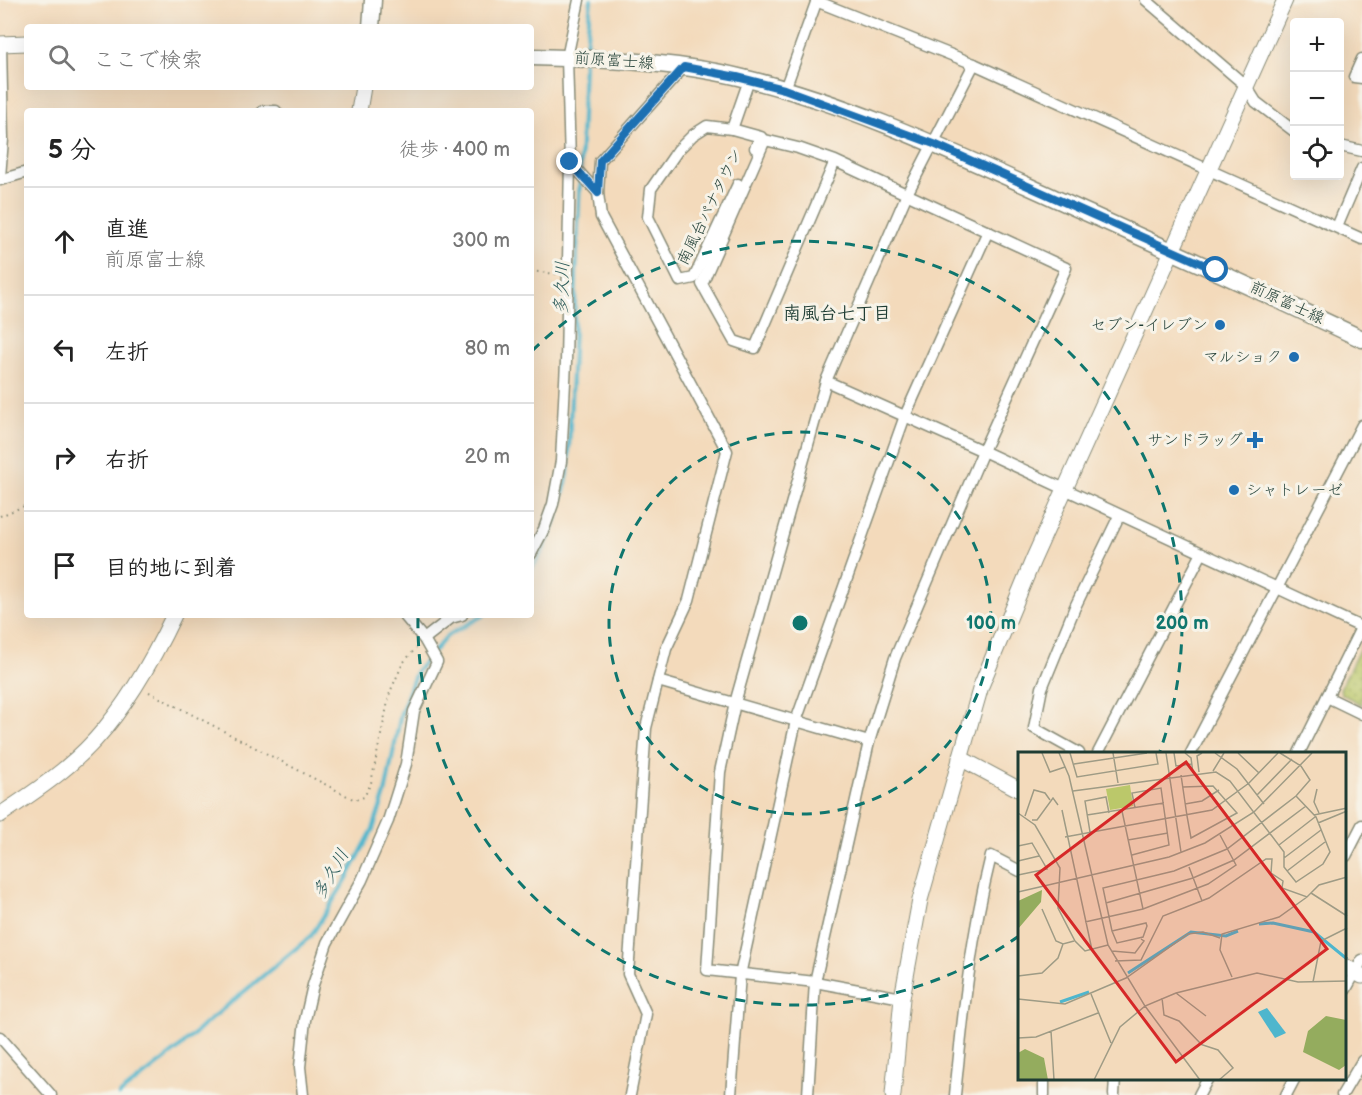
<!DOCTYPE html>
<html lang="ja">
<head>
<meta charset="utf-8">
<style>
	:root { --surface:#fff; --page:#f6f6f6; --text:#222; --muted:#767676; --line:#e0e0e0 }
	body { margin:0; font-family:"Balsamiq Sans","Klee One",sans-serif; background:var(--page); color:var(--text) }
	.controls { position:absolute; right:18px; top:18px; display:grid; overflow:hidden; border-radius:6px; box-shadow:0 6px 24px #0002 }
	.controls button { width:54px; height:54px; display:grid; place-items:center; padding:0; border:0; border-bottom:2px solid var(--line); background:var(--surface); color:var(--text); font:30px sans-serif }
	.stop { position:absolute; width:18px; height:18px; margin:-14px; border:4px solid #1f6fb2; border-radius:50%; background:#fff }
	.stop.end { background:#1f6fb2; border-color:#fff; box-shadow:0 2px 6px #0008 }
	.list { margin:0; padding:0; list-style:none }
	h2 { display:flex; justify-content:space-between; align-items:center; height:78px; margin:0; padding:0 24px; font-size:26px }
	h2 small { font-size:20px; font-weight:400; color:var(--muted) }
	.list li { display:grid; grid-template-columns:39px 1fr auto; gap:18px; align-items:center; box-sizing:border-box; height:108px; padding:0 24px; border-top:2px solid var(--line) }
	.list b { display:block; font-size:22px; white-space:nowrap }
	.list p { margin:0; font-size:20px; white-space:nowrap; color:var(--muted) }
	.list em { font-size:20px; font-style:normal; color:var(--muted) }
	.icon { flex:none; width:33px; height:33px; fill:none; stroke:currentColor; stroke-width:2; stroke-linecap:round; stroke-linejoin:round }
	.map { position:relative; flex:none; width:1362px; height:1095px; overflow:hidden }
	.search { position:absolute; background:var(--surface); box-shadow:0 6px 24px #0002; left:24px; top:24px; width:510px; height:66px; display:flex; align-items:center; gap:15px; box-sizing:border-box; padding:0 21px; border-radius:6px; color:var(--muted); font-size:22px }
	.panel { position:absolute; background:var(--surface); box-shadow:0 6px 24px #0002; left:24px; top:108px; width:510px; height:510px; border-radius:6px }
	.map>svg:first-child { display:block }
</style>
</head>
<body>
<div class="map">
<svg width="1362" height="1095" viewBox="0 0 1362 1095">
	<defs>
		<pattern id="park-dots" width="8" height="8" patternUnits="userSpaceOnUse" patternTransform="scale(1.5)"><rect width="8" height="8" fill="#bbc86a"/><path d="M2 2h.1M6 6h.1" fill="none" stroke="#97a458" stroke-width="1.8" stroke-linecap="round"/></pattern>
	</defs>
	<rect width="100%" height="100%" fill="#f7f3e8"/>
	<filter id="ink" filterUnits="userSpaceOnUse"><feTurbulence type="fractalNoise" baseFrequency=".0167" numOctaves="2"/><feDisplacementMap in="SourceGraphic" scale="12" xChannelSelector="R" yChannelSelector="G"/><feConvolveMatrix kernelMatrix="1 2 1 2 8 2 1 2 1" color-interpolation-filters="sRGB"/></filter>
	<filter id="wash" filterUnits="userSpaceOnUse"><feTurbulence type="fractalNoise" baseFrequency=".008" numOctaves="4" result="noise"/><feDisplacementMap in="SourceGraphic" scale="24" xChannelSelector="R" yChannelSelector="G"/><feGaussianBlur stdDeviation="1.35" result="paint"/><feColorMatrix in="noise" values="0 0 0 0 0 0 0 0 0 0 0 0 0 0 0 0 0 1.4 0 .05"/><feComposite in="paint" operator="in"/></filter>
	<g filter="url(#wash)">
		<rect width="100%" height="100%" fill="#f3dabb"/>
		<path fill="url(#park-dots)" stroke="#6d824f" stroke-width="1.5" d="M 1362,644 L 1362,705 L 1342,694 L 1340,689 Z"/>
		<g fill="none" stroke-linecap="round" stroke-linejoin="round">
			<g stroke="#4eb6cd" stroke-width="4">
				<path d="M 585,55 L 591,0"/>
				<path d="M 580,169 L 584,63"/>
				<path d="M 531,570 C 552,540 560,509 568,474 L 580,177"/>
				<path d="M 119,1095 L 177,1050 L 205,1024 L 311,936 L 346,880 L 373,829 L 385,794 L 401,713 L 416,672 L 447,636 L 484,615"/>
			</g>
		</g>
	</g>
	<g filter="url(#ink)">
		<g fill="none" stroke-linecap="round" stroke-linejoin="round">
			<defs>
				<g id="street">
					<path d="M 1146,0 L 1246,86 L 1256,102 L 1294,131"/>
					<path d="M 816,1 L 974,64 L 1362,239"/>
					<path d="M 1362,59 L 1354,77 L 1362,78"/>
					<path d="M 785,89 L 817,0"/>
					<path d="M 263,111 L 276,111"/>
					<path d="M 732,129 L 761,137 L 755,148"/>
					<path d="M 1340,146 L 1362,151"/>
					<path d="M 570,162 L 598,193"/>
					<path d="M 0,177 L 3,139 L 1,44"/>
					<path d="M 0,180 L 27,172"/>
					<path d="M 738,184 L 694,278 L 680,281 L 648,217 L 651,189 L 678,150 L 693,135 L 707,126 L 732,129 L 749,80"/>
					<path d="M 1337,227 L 1362,168"/>
					<path d="M 826,381 L 983,451 L 1361,627"/>
					<path d="M 531,554 L 544,529 L 553,504 L 561,461 L 566,362 L 570,162 L 567,58 L 579,0"/>
					<path d="M 424,639 L 451,618 L 462,615"/>
					<path d="M 658,681 L 869,742"/>
					<path d="M 1327,697 L 1362,714"/>
					<path d="M 1079,753 L 1034,728 L 1042,688 L 1075,607 L 1119,516"/>
					<path d="M 1098,753 L 1202,553"/>
					<path d="M 1191,753 L 1362,425"/>
					<path d="M 1299,753 L 1362,626"/>
					<path d="M 1346,856 L 1362,825"/>
					<path d="M 1346,989 L 1362,960"/>
					<path d="M 902,998 L 815,982 L 707,970 L 720,772 L 735,703 L 826,381 L 907,194 L 974,64"/>
					<path d="M 0,1037 L 51,1095"/>
					<path d="M 303,1095 L 300,1067 L 305,1020 L 313,985 L 327,943 L 362,880 L 388,821 L 406,764 L 414,711 L 437,662 L 424,639 L 404,615"/>
					<path d="M 630,1095 L 646,1014 L 628,974 L 646,728 L 666,649 L 689,600 L 727,451 L 601,217 L 598,193 L 600,161 L 684,67"/>
					<path d="M 731,1095 L 740,975 L 796,721 L 905,416 L 988,231"/>
					<path d="M 808,1095 L 815,982 L 869,742 L 895,658 L 983,451 L 1066,268 L 835,161 L 798,148 L 765,140 L 702,284 L 734,341 L 755,348 L 835,161"/>
					<path d="M 955,1095 C 963,1014 971,935 991,856 L 1020,871"/>
					<path d="M 1044,1095 L 1044,1078"/>
					<path d="M 1114,1095 L 1115,1078"/>
					<path d="M 1199,1095 L 1208,1078"/>
					<path d="M 1286,1095 L 1295,1078"/>
					<path d="M 1342,1095 L 1362,1061"/>
				</g>
				<g id="secondary">
					<path d="M 0,44 L 27,43"/>
					<path d="M 359,111 L 363,87"/>
					<path d="M 960,758 L 1020,790"/>
					<path d="M 0,815 C 33,793 68,770 95,740 C 128,704 153,659 174,615"/>
					<path d="M 1346,967 L 1362,976"/>
					<path d="M 893,1095 L 902,998 L 920,900 L 981,686 L 1033,560 L 1285,0"/>
				</g>
				<g id="primary">
					<path d="M 371,27 L 373,0"/>
					<path d="M 531,57 C 600,59 671,61 739,77 C 846,102 952,152 1052,197 C 1156,244 1259,290 1362,339"/>
				</g>
			</defs>
			<use href="#street" stroke="#898c78" stroke-width="13"/>
			<use href="#secondary" stroke="#898c78" stroke-width="17"/>
			<use href="#primary" stroke="#898c78" stroke-width="19"/>
			<g stroke="#898c78" stroke-width="2" stroke-dasharray="1.5 4.5" stroke-linecap="butt">
				<path d="M 531,271 L 556,274"/>
				<path d="M 0,516 L 27,505"/>
				<path d="M 149,692 L 355,800 L 364,797 L 371,783 L 390,692 L 403,663 L 416,648"/>
			</g>
			<use href="#street" stroke="#fff" stroke-width="10"/>
			<use href="#secondary" stroke="#fff" stroke-width="15"/>
			<use href="#primary" stroke="#fff" stroke-width="16"/>
		</g>
	</g>
	<g fill="none" stroke-linecap="round" stroke-linejoin="round" filter="url(#ink)">
		<path stroke="#1f6fb2" stroke-width="8" d="M 570,162 L 598,193 L 600,161 L 684,67 L 737,77 L 784,89 L 934,144 L 1216,270"/>
	</g>
	<g fill="none" stroke="#0f766e" stroke-width="3" stroke-dasharray="10 8">
		<circle cx="800" cy="623" r="191"/>
		<path d="M1019 936A382 382 0 0 1 418 616M532 351A382 382 0 0 1 1160 751"/>
	</g>
	<g fill="#1f6fb2" stroke="#f7f3e8" stroke-width="2">
		<circle cx="1220" cy="325" r="6"/>
		<circle cx="1294" cy="357" r="6"/>
		<path d="M1252 431h6v6h6v6h-6v6h-6v-6h-6v-6h6z"/>
		<circle cx="1234" cy="490" r="6"/>
	</g>
	<g text-anchor="middle" dominant-baseline="central" stroke-width="6" stroke-linejoin="round" paint-order="stroke">
		<g font-size="16" fill="#1f3d34" stroke="#f7f3e8">
			<text transform="translate(614 61) rotate(4)">前原富士線</text>
			<text transform="translate(710 207) rotate(-64)">南風台パナタウン</text>
			<text transform="translate(1287 303) rotate(25)">前原富士線</text>
		</g>
		<g font-size="16" fill="#1f3d34" stroke="#f7f3e8" text-anchor="end">
			<text x="1208" y="325">セブン-イレブン</text>
			<text x="1282" y="357">マルショク</text>
			<text x="1243" y="440">サンドラッグ</text>
			<text x="1246" y="490" text-anchor="start">シャトレーゼ</text>
		</g>
		<g font-size="18" font-style="italic" fill="#2b5b5a" stroke="#f7f3e8">
			<text transform="translate(562 288) rotate(-88)">多久川</text>
			<text transform="translate(331 874) rotate(-60)">多久川</text>
		</g>
		<g font-size="18" font-weight="bold" fill="#1f3d34" stroke="#f7f3e8">
			<text x="837" y="313">南風台七丁目</text>
		</g>
	</g>
	<g transform="translate(1018 752)">
		<rect width="328" height="328" fill="#f3dabb"/>
		<path d="M 24,138 L 23,150 L 0,177 L 0,149 ZM 308,264 L 328,268 L 328,313 L 321,318 L 285,300 L 290,279 ZM 7,297 L 26,306 L 30,328 L 0,328 L 0,301 Z" fill="#94ac5e"/>
		<path d="M 112,33 L 115,54 L 92,58 L 88,37 Z" fill="#bbc86a"/>
		<path d="M 249,256 L 268,281 L 257,286 L 240,260 Z" fill="#4eb6cd"/>
		<path fill="none" stroke="#4eb6cd" stroke-width="3" d="M 241,172 L 255,171 L 296,180 L 329,207M 110,221 L 173,180 L 208,184 L 220,179M 42,250 L 71,240"/>
		<path fill="none" stroke="#9e9b85" stroke-width="1.5" d="M 24,1 L 32,20 L 47,15M 41,1 L 51,24 L 90,193 L 127,254 L 102,275 L 76,328M 52,1 L 59,25 L 140,12 L 138,1M 95,1 L 100,31M 148,1 L 163,100M 156,1 L 158,14 L 174,12M 167,1 L 173,6 L 175,21M 197,1 L 219,17 L 246,52M 220,1 L 241,21M 56,12 L 129,1M 195,19 L 206,1M 181,20 L 179,4 L 184,1M 163,23 L 169,64 L 173,86 L 219,61 L 195,34 L 165,35M 299,37 L 296,50 L 301,61M 55,39 L 198,20 L 212,29 L 266,100 L 266,115 L 278,130 L 305,112 L 312,100 L 298,65 L 278,44M 239,43 L 274,7M 167,52 L 184,49 L 201,38M 44,58 L 74,198M 104,59 L 125,157M 0,61 L 17,73 L 42,116 L 40,156 L 57,189 L 67,199 L 90,193M 69,63 L 146,51M 296,63 L 329,56M 7,64 L 16,38 L 27,41 L 32,48M 14,68 L 19,68 L 35,46 L 40,53M 300,71 L 329,59M 72,80 L 67,49 L 88,45 L 91,61M 47,85 L 194,58 L 231,31 L 260,1M 110,88 L 150,81M 261,93 L 297,65M 0,94 L 14,91 L 29,117 L 0,123M 114,103 L 151,93 L 143,36 L 114,41 L 117,56M 266,106 L 303,78M 0,109 L 21,104M 171,115 L 184,149M 269,119 L 307,90M 0,140 L 151,105 L 187,91 L 236,60 L 294,1M 293,141 L 329,164M 88,151 L 175,126 L 216,108 L 288,54M 24,157 L 38,189 L 45,192 L 56,189M 67,170 L 125,157 L 190,132 L 218,113 L 202,83M 94,179 L 128,171 L 129,174 L 125,185 L 99,191 L 94,179 L 85,136 L 156,119 L 209,97 L 278,44 L 292,28 L 283,14 L 262,1M 94,199 L 117,201 L 126,189 L 123,187M 97,209 L 123,208 L 145,164 L 191,146 L 248,107 L 254,107 L 253,121 L 265,129 L 264,136 L 289,145 L 301,133 L 329,125M 0,224 L 24,221 L 40,206 L 45,192M 214,225 L 202,198 L 204,182 L 261,165 L 289,145M 295,230 L 303,189 L 329,176M 158,241 L 188,264M 73,242 L 93,291M 144,246 L 146,263 L 161,269 L 182,291M 0,247 L 47,252 L 108,226 L 170,182 L 185,180 L 202,186M 33,279 L 36,328M 0,286 L 18,285 L 80,261M 164,306 L 182,292 L 200,298 L 215,316 L 201,328M 182,328 L 127,254 L 158,241 L 239,221 L 280,230 L 329,229"/>
		<path fill="#d62828" fill-opacity="0.15" stroke="#d62828" stroke-width="3" d="M 168,10 L 309,197 L 158,310 L 18,123 Z"/>
		<rect width="328" height="328" fill="none" stroke="#1f3d34" stroke-width="3"/>
	</g>
	<circle cx="800" cy="623" r="9" fill="#0f766e" stroke="#f7f3e8" stroke-width="3"/>
	<g font-size="18" text-anchor="middle" font-weight="bold" fill="#0f766e" stroke="#f7f3e8" stroke-width="6" stroke-linejoin="round" paint-order="stroke">
		<text x="991" y="629">100 m</text>
		<text x="1182" y="629">200 m</text>
	</g>
</svg>
<div class="controls">
<button>+</button>
<button>−</button>
<button><svg class="icon" aria-label="locate" viewBox="0 0 24 24"><circle cx="12" cy="12" r="6"/><path d="M12 2v4M12 18v4M2 12h4M18 12h4"/></svg></button>
</div>
<div class="stop" style="left:1216px;top:270px"></div>
<div class="stop end" style="left:570px;top:162px"></div>
<div class="search"><svg class="icon" aria-label="search" viewBox="0 0 24 24"><circle cx="10" cy="10" r="6"/><path d="M15 15l6 6"/></svg>ここで検索</div>
<section class="panel">
<h2>5 分<small>徒歩 · 400 m</small></h2>
<ul class="list">
<li><svg class="icon" aria-label="ahead" viewBox="0 0 24 24"><path d="M12 20V5M6 11l6-6 6 6"/></svg><div><b>直進</b><p>前原富士線</p></div><em>300 m</em></li>
<li><svg class="icon" aria-label="left" viewBox="0 0 24 24"><path d="M17 20v-9H6M10 6l-5 5 5 5"/></svg><div><b>左折</b></div><em>80 m</em></li>
<li><svg class="icon" aria-label="right" viewBox="0 0 24 24"><path d="M7 20v-9h11M14 6l5 5-5 5"/></svg><div><b>右折</b></div><em>20 m</em></li>
<li><svg class="icon" aria-label="arrive" viewBox="0 0 24 24"><path d="M6 21V4h12l-3 4 3 4H6"/></svg><div><b>目的地に到着</b></div></li>
</ul>
</section>
</div>
</body>
</html>
